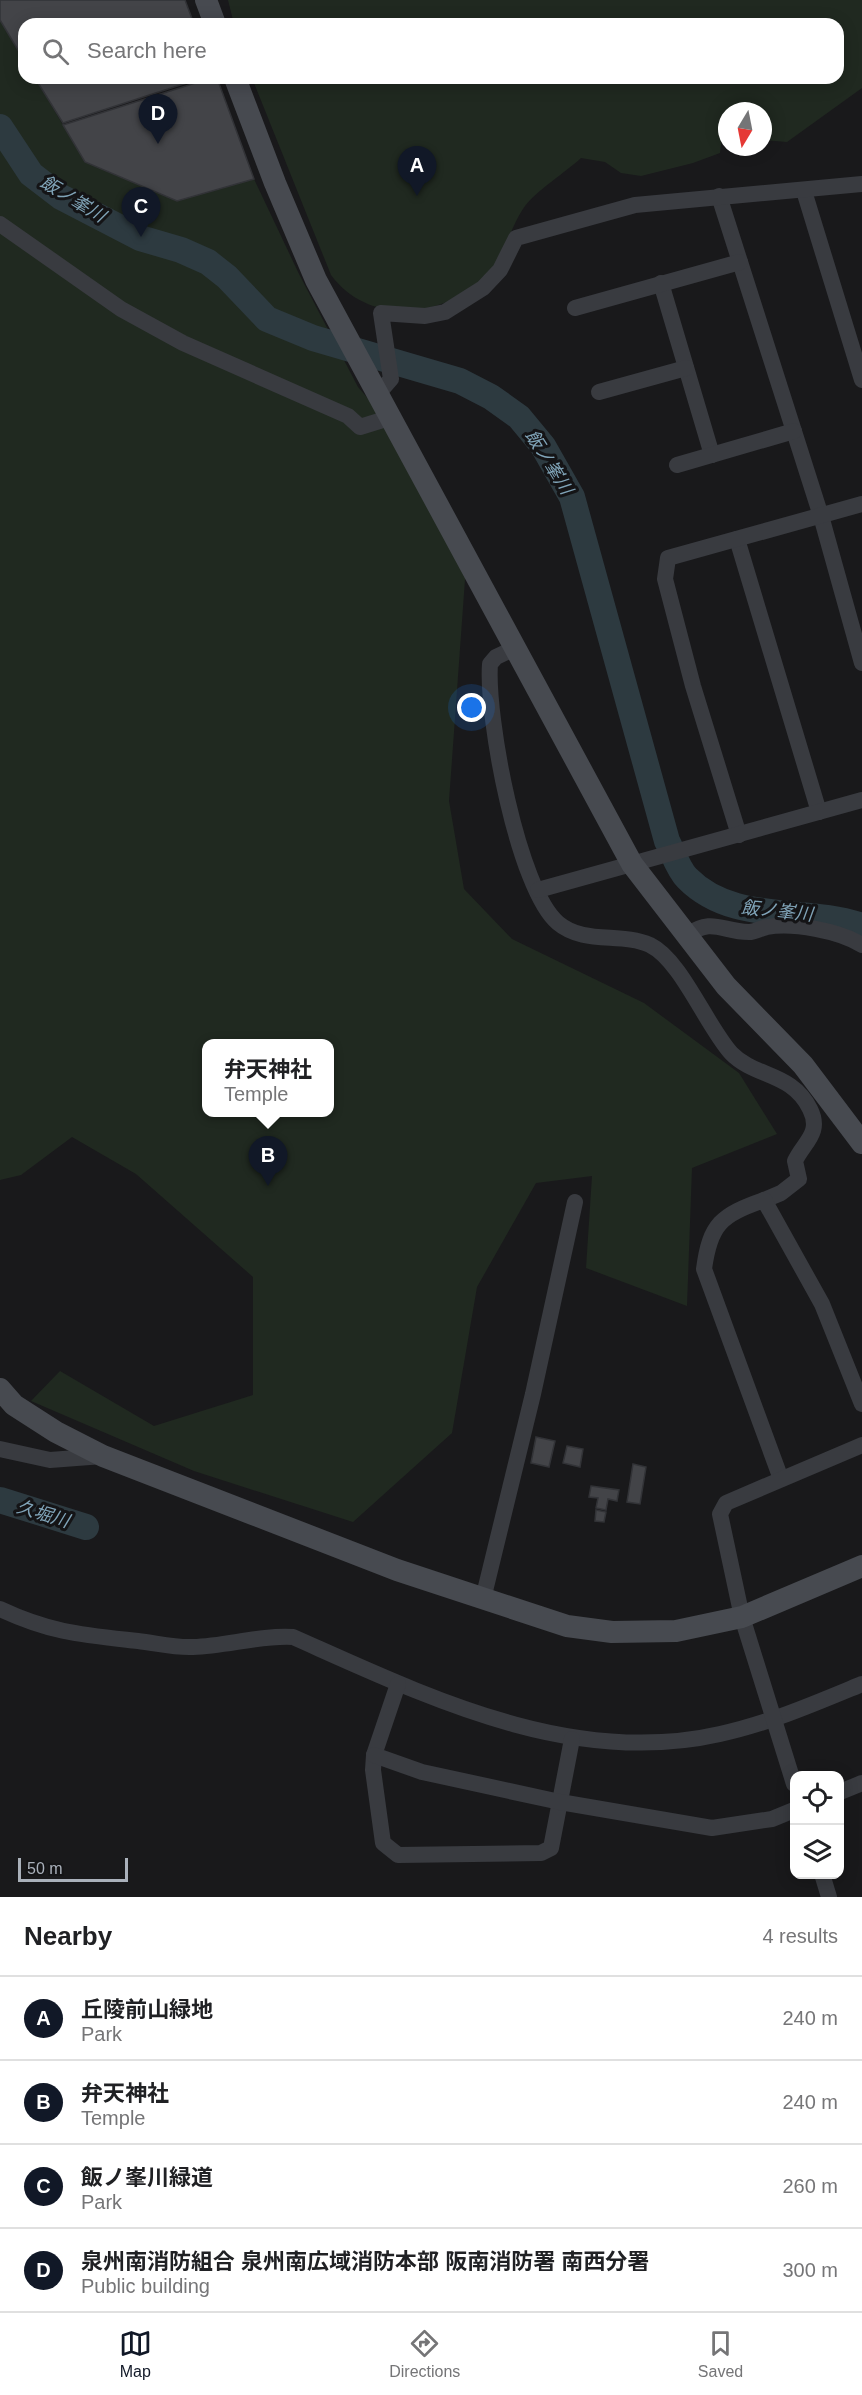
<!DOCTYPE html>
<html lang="en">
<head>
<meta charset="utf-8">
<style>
	:root { --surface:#fff; --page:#f6f6f6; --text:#202124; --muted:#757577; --line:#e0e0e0; --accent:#111827 }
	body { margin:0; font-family:Arial,"Noto Sans JP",sans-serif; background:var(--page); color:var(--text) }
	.controls { position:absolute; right:18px; bottom:18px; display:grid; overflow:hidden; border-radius:12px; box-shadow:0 3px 15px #0003 }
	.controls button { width:54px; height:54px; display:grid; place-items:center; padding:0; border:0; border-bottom:2px solid var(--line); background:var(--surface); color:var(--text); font:30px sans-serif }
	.compass { position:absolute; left:718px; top:102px; width:54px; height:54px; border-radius:50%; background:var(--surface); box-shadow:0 3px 15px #0003; rotate:190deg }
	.scale { position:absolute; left:18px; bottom:15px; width:110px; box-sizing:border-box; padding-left:6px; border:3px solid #aab1bb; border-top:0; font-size:16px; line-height:21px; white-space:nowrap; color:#aab1bb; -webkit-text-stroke:4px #141416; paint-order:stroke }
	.you { position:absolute; left:472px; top:708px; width:21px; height:21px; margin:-15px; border:4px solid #fff; border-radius:50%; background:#1a73e8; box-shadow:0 0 0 9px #1a73e833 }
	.badge { display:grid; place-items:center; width:39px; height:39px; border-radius:50%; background:var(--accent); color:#fff; font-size:20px; font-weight:700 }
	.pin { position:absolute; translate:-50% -50px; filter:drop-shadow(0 2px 3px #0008) }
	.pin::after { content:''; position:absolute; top:32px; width:21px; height:18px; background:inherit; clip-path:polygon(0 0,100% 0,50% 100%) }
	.popup { position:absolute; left:202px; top:1039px; width:132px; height:78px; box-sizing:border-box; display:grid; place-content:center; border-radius:12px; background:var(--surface); filter:drop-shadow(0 2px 4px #0005); font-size:20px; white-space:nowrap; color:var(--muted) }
	.popup b { font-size:22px; color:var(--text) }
	.popup::after { content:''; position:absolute; left:50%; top:100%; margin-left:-12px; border:12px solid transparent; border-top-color:var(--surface) }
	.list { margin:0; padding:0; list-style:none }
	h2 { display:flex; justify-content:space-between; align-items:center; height:78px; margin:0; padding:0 24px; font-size:26px }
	h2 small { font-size:20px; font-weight:400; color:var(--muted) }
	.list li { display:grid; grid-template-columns:39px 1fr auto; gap:18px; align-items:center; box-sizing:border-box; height:84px; padding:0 24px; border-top:2px solid var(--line) }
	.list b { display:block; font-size:22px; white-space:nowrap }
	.list p { margin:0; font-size:20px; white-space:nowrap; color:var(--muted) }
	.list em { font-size:20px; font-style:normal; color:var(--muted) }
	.icon { flex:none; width:33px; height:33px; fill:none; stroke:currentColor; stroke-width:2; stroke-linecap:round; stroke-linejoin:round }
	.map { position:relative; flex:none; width:862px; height:1897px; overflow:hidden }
	.search { position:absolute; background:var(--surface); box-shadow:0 3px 15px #0003; left:18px; right:18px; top:18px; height:66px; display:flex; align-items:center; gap:15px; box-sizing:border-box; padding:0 21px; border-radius:18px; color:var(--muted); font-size:22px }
	.sheet { height:414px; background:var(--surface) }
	nav { display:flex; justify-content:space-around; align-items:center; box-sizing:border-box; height:84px; border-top:2px solid var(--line); background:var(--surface); font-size:16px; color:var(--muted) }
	nav a { display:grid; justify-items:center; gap:3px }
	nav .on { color:var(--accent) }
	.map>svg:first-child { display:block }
</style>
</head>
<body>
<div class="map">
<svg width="862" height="1897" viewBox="0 0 862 1897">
	<rect width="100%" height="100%" fill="#19191b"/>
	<g fill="#202920" fill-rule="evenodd">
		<path d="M 228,0 L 862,0 L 862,88 L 787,142 L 763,140 L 763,111 L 727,111 L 727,136 L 722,136 L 720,153 L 693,163 L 641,176 L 621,173 L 605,162 L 581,158 C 566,172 536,191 525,206 C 511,225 506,253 490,271 C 449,318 370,328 331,275 L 252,78 L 838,78 L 838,24 L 234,24 Z"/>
		<path d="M 0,20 L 24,60 L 24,78 L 35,78 L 63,125 L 177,200 L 254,179 L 299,274 L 358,387 L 422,461 L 468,538 L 449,801 L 464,889 L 512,939 L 644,1003 L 739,1073 L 777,1134 L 692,1168 L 687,1306 L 586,1268 L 592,1176 L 536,1183 L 477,1287 L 452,1433 L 353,1522 L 194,1471 L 31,1401 L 60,1371 L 154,1426 L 253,1395 L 253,1277 L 136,1174 L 72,1137 L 21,1175 L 0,1180 ZM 206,1044 L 330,1044 L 330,1112 L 206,1112 Z"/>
	</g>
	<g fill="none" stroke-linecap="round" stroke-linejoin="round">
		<g stroke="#2d3a40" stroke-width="26">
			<path d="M 0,127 L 31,174 L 61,197 L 140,238 L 181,250 L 208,262 L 227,277 L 267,319 L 313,338 L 460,381 L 491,397 L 519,417 L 543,446 L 572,497 L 667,841 C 673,852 678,869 687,878 C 733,925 804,906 862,926"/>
			<path d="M 0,1500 L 86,1527"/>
		</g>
	</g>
	<g fill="#434448" stroke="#323337" stroke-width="1.5">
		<path d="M 0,0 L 185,0 L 194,24 L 24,24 L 24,60 L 0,20 Z"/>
		<path d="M 35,78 L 202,78 L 63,123 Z"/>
		<path d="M 211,78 L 217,78 L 254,179 L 177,201 L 85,162 L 63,125 Z"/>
		<path d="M 536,1437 L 555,1441 L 549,1467 L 531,1463 Z"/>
		<path d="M 567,1446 L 583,1449 L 580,1467 L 563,1463 Z"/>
		<path d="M 633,1464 L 646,1467 L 640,1504 L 627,1502 Z"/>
		<path d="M 591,1486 L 619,1490 L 617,1501 L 608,1499 L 606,1510 L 596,1508 L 598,1498 L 589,1497 Z"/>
		<path d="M 596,1510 L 606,1512 L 604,1522 L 595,1521 Z"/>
	</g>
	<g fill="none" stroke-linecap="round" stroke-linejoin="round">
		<g stroke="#393b40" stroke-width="16">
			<path d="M 804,191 L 862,380"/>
			<path d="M 719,196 L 821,516 L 862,663"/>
			<path d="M 0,224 L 121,309 L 183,343 L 348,416 L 360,427 L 389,418"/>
			<path d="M 661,283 L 712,455"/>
			<path d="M 575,308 L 740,262"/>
			<path d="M 599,392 L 686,368"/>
			<path d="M 377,395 L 391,379 L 381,313 L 425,316 L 445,312 L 483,288 L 500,270 L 516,238 L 635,205 L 862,184"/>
			<path d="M 677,465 L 794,431"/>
			<path d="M 737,539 L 819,812"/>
			<path d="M 515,648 L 496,657 L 490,664 C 486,717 518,889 558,923 C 584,945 621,932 650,945 C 681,960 706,1025 731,1053 C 755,1078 792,1072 810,1109 C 822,1133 804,1142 795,1161 L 799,1179 L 781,1193 L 764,1200"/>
			<path d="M 739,835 L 693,686 L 665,579 L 668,558 L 862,504"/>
			<path d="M 538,890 L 862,800"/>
			<path d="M 687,935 C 713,917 722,932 749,932 C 756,932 760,928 767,927 C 792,922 840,931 862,945"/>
			<path d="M 0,1449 L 50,1460 L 103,1456"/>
			<path d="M 781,1479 L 704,1269 C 710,1224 721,1215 764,1200 L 822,1304 L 862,1404"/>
			<path d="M 483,1599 L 533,1394 L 575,1202"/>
			<path d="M 0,1609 C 51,1633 83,1635 138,1641 C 156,1643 175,1648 193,1647 C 227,1646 260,1635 293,1637 C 426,1696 571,1768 720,1734 C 770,1723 816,1703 862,1684"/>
			<path d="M 398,1684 L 374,1755 L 373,1770 L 383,1843 L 398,1855 L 541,1853 L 551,1848 L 572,1739"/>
			<path d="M 374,1755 L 422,1772 L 560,1802 L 712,1828 L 772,1819 L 794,1810"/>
			<path d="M 794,1784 L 742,1617 L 720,1514 L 726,1503 L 862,1445"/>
			<path d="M 840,1792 L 862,1783"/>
			<path d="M 822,1874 L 829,1897"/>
		</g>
		<g stroke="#474a50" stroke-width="22">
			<path d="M 206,0 L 215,24"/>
			<path d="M 235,78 L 275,183 L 316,280 L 632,864 L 726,986 L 803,1065 L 862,1143"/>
			<path d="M 0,1389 L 14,1405 L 56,1432 L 103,1456 L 397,1570 L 567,1626 L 612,1632 L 676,1631 L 742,1617 L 862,1566"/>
		</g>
	</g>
	<g text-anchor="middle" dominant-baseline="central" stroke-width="6" stroke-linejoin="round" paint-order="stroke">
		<g font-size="18" font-style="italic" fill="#80a4b8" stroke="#141416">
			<text transform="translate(73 199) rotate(31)">飯ノ峯川</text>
			<text transform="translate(549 462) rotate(58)">飯ノ峯川</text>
			<text transform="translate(777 911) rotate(6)">飯ノ峯川</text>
			<text transform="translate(43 1514) rotate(17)">久堀川</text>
		</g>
	</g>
</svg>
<div class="controls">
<button><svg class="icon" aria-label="locate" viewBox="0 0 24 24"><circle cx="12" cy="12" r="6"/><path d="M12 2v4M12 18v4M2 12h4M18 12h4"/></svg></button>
<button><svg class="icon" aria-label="layers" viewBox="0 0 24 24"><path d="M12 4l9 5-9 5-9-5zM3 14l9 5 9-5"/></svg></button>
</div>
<svg class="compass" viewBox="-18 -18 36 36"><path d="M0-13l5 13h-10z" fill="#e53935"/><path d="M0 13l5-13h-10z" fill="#757577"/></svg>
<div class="scale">50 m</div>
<div class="you"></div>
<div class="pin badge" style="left:417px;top:196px">A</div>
<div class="pin badge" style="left:268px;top:1186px">B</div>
<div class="popup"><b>弁天神社</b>Temple</div>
<div class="pin badge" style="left:141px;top:237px">C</div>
<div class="pin badge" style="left:158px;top:144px">D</div>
<div class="search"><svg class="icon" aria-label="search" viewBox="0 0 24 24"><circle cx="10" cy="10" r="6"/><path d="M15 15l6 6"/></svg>Search here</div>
</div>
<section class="sheet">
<h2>Nearby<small>4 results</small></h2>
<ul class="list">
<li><span class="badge">A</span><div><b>丘陵前山緑地</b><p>Park</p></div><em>240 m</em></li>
<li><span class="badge">B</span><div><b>弁天神社</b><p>Temple</p></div><em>240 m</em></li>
<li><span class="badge">C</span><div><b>飯ノ峯川緑道</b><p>Park</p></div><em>260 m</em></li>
<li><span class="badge">D</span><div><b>泉州南消防組合 泉州南広域消防本部 阪南消防署 南西分署</b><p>Public building</p></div><em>300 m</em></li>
</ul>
</section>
<nav>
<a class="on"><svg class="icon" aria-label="map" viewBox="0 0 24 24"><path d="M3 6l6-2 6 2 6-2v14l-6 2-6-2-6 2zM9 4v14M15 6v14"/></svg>Map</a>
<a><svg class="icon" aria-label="directions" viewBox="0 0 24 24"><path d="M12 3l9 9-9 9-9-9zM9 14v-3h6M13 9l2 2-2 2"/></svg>Directions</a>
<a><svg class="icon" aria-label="saved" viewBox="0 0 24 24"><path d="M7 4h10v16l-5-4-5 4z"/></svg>Saved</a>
</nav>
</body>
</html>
